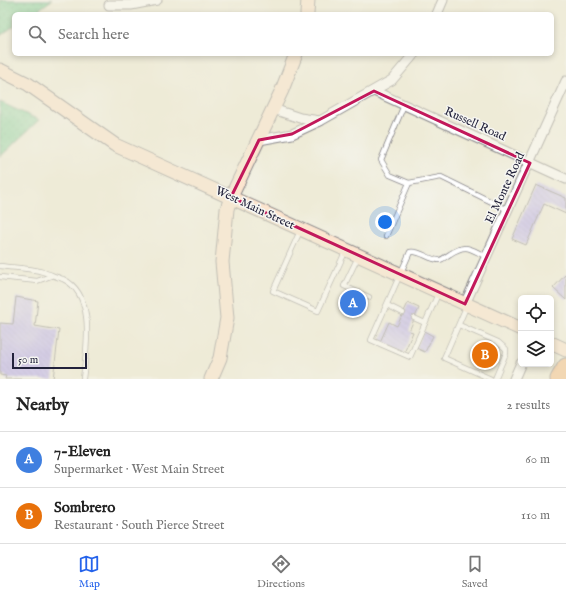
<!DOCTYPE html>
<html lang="en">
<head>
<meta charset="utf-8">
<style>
	:root { --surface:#fff; --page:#f2f2f2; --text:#222; --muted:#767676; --line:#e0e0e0; --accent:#2563eb }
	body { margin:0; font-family:"IM FELL English",serif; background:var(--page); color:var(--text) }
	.controls { position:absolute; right:12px; bottom:12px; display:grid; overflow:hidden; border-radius:6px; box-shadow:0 2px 6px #0003 }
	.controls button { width:36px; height:36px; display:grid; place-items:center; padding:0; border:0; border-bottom:1px solid var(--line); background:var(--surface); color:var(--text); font:20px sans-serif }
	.scale { position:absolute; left:12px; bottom:10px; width:75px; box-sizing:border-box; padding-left:4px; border:2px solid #22223b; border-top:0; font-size:11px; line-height:14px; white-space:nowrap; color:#22223b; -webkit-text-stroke:3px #f6f6f2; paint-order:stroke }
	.you { position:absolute; left:385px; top:222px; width:14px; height:14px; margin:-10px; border:3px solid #fff; border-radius:50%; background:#1a73e8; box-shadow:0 0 0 6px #1a73e833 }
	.badge { display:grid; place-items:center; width:26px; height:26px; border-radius:50%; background:var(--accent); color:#fff; font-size:13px; font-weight:700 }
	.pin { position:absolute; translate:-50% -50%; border:2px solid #fff; box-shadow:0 1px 4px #0006 }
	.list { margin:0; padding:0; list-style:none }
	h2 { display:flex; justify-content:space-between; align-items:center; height:52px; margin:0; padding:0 16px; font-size:17px }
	h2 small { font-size:13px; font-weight:400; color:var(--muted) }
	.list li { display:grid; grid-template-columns:26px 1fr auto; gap:12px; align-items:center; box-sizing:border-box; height:56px; padding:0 16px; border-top:1px solid var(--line) }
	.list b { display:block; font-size:15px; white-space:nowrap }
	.list p { margin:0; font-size:13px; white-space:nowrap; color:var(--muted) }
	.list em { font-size:13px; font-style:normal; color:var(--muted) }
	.icon { flex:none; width:22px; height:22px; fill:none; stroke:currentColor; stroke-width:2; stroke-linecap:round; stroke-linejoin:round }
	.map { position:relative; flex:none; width:566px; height:379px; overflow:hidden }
	.search { position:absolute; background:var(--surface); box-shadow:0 2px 6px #0003; left:12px; right:12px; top:12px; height:44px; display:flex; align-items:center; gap:10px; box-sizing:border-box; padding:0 14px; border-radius:6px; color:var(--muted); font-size:15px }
	.sheet { height:164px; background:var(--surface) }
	nav { display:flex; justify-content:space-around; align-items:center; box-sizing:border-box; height:56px; border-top:1px solid var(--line); background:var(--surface); font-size:11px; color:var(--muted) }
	nav a { display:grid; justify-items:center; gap:2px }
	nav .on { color:var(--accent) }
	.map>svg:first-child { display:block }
</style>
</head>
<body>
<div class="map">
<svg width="566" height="379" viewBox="0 0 566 379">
	<defs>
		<pattern id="grass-dots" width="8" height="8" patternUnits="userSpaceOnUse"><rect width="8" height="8" fill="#71ca91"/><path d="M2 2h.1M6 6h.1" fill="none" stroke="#62ad7e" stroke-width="1.8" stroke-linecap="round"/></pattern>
		<pattern id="building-back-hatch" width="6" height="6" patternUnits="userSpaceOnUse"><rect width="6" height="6" fill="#b3a7f5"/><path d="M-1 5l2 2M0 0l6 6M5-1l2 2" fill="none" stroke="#9188c8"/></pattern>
	</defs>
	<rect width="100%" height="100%" fill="#f6f6f2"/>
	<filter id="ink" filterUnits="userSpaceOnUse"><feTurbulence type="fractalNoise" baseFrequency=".025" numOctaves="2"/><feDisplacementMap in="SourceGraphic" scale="8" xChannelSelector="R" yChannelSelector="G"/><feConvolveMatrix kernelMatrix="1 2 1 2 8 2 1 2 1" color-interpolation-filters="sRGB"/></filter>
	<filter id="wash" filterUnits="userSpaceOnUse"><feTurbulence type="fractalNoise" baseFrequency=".012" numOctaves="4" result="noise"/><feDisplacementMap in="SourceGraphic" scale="16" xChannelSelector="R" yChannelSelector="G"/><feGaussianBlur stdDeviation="0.9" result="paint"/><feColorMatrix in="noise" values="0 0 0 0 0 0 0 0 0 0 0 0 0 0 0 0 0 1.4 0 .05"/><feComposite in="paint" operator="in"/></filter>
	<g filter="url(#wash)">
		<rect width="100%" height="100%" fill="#eeebd7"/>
		<g fill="url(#grass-dots)" stroke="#4a7666">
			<path d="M 0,0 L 52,0 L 32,14 L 14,14 L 14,26 L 0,36 Z"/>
			<path d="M 0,102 L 39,120 L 0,157 Z"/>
		</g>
		<g id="blocks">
			<g fill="url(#building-back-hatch)">
				<path d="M 536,185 L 566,198 L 566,214 L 544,204 L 526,245 L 512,239 Z"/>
				<path d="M 566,274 L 566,300 L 553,288 Z"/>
				<path d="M 16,297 L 38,301 L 35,326 L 59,330 L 53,379 L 5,379 L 6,376 L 0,375 L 0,323 L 13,324 Z"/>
				<path d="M 408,303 L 419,308 L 409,331 L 413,332 L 404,353 L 380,342 L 389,322 L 397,326 Z"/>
				<path d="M 424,331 L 433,336 L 425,352 L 416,348 Z"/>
			</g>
		</g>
	</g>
	<g filter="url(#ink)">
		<use href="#blocks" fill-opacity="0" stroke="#888689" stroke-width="1"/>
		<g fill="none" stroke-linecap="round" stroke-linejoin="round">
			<defs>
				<g id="lane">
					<path d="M 404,105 L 381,160 L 390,175 L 409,183 L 441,177 L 508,210"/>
					<path d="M 300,231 L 273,291 L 318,311 L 346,250"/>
					<path d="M 386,236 L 409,183"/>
					<path d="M 358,257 L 344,286 L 369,297"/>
					<path d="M 0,266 C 14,268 30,268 43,272 C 49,274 57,277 63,279 C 97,295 86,351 83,379"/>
					<path d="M 0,277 L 37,281 L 51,276"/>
					<path d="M 438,294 L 410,357 L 371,340 L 410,252 C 420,250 429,260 439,260 C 443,260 446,256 450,254 C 467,243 470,249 487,257"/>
					<path d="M 387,305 L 403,313"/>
					<path d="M 467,305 L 444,358 L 491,379"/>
					<path d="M 414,318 L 425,323"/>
					<path d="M 459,325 L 498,342 L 506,349 L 506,353 L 495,379"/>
				</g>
				<g id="street">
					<path d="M 109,5 L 131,5 L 157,0"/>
					<path d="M 437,14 L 443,0"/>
					<path d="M 374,91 L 566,179"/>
					<path d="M 273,109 L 300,118 L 320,121"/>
					<path d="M 259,140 L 292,134 L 320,121 L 392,80 L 414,54"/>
					<path d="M 465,304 L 566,81"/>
					<path d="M 514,379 L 521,363"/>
				</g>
				<g id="secondary">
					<path d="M 307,14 L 308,0"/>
					<path d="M 0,70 L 28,84 L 115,145 L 521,329"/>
					<path d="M 551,343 L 566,350"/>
					<path d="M 211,379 L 220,358 L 227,318 L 222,262 L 227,209 L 231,197 L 282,90 L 296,54"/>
				</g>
				<path id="highway" d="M 559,379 L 566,367"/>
			</defs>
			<use href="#lane" stroke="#888689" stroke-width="6"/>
			<use href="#street" stroke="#888689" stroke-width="11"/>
			<use href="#secondary" stroke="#888689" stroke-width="15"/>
			<use href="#highway" stroke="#888689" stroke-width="19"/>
			<use href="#lane" stroke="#fff" stroke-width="4.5"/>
			<use href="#street" stroke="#fff" stroke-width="9"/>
			<use href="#secondary" stroke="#fce5cf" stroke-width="13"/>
			<use href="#highway" stroke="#f7be88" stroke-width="17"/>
		</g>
	</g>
	<path d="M0 0H566V379H0ZM 374,91 L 530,163 L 465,304 L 231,197 L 259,140 L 292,134 Z" fill="#eeebd7" fill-opacity=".55" fill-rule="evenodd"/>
	<path fill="none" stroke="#c2185b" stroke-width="3" stroke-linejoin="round" d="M 374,91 L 530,163 L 465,304 L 231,197 L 259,140 L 292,134 Z"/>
	<g text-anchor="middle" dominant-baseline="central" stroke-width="3" stroke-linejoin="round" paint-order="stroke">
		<g font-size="12" fill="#22223b" stroke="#f6f6f2">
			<text transform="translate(475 124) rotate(24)">Russell Road</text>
			<text transform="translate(505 188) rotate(-65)">El Monte Road</text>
			<text transform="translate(255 208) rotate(25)">West Main Street</text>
		</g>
	</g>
</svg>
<div class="controls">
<button><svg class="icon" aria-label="locate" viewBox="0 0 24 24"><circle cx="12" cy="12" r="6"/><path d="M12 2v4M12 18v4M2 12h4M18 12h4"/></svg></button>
<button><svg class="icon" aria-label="layers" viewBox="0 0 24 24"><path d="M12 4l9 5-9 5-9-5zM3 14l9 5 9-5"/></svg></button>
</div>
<div class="scale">50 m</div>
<div class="you"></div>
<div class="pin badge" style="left:353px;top:303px;background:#3f7fe0">A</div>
<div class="pin badge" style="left:485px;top:355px;background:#e8710a">B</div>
<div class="search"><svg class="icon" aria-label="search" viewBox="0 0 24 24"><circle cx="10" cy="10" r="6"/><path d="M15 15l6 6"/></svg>Search here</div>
</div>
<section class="sheet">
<h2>Nearby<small>2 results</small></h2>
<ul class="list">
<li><span class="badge" style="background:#3f7fe0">A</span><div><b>7-Eleven</b><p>Supermarket · West Main Street</p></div><em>60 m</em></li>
<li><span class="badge" style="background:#e8710a">B</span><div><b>Sombrero</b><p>Restaurant · South Pierce Street</p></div><em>110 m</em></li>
</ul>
</section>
<nav>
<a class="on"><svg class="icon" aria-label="map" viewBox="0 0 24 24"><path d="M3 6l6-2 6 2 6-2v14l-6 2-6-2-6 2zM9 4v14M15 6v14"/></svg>Map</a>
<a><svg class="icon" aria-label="directions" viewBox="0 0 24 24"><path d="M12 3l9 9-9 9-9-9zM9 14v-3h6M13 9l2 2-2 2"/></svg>Directions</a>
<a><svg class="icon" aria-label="saved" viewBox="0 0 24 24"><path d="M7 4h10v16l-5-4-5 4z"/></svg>Saved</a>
</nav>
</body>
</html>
